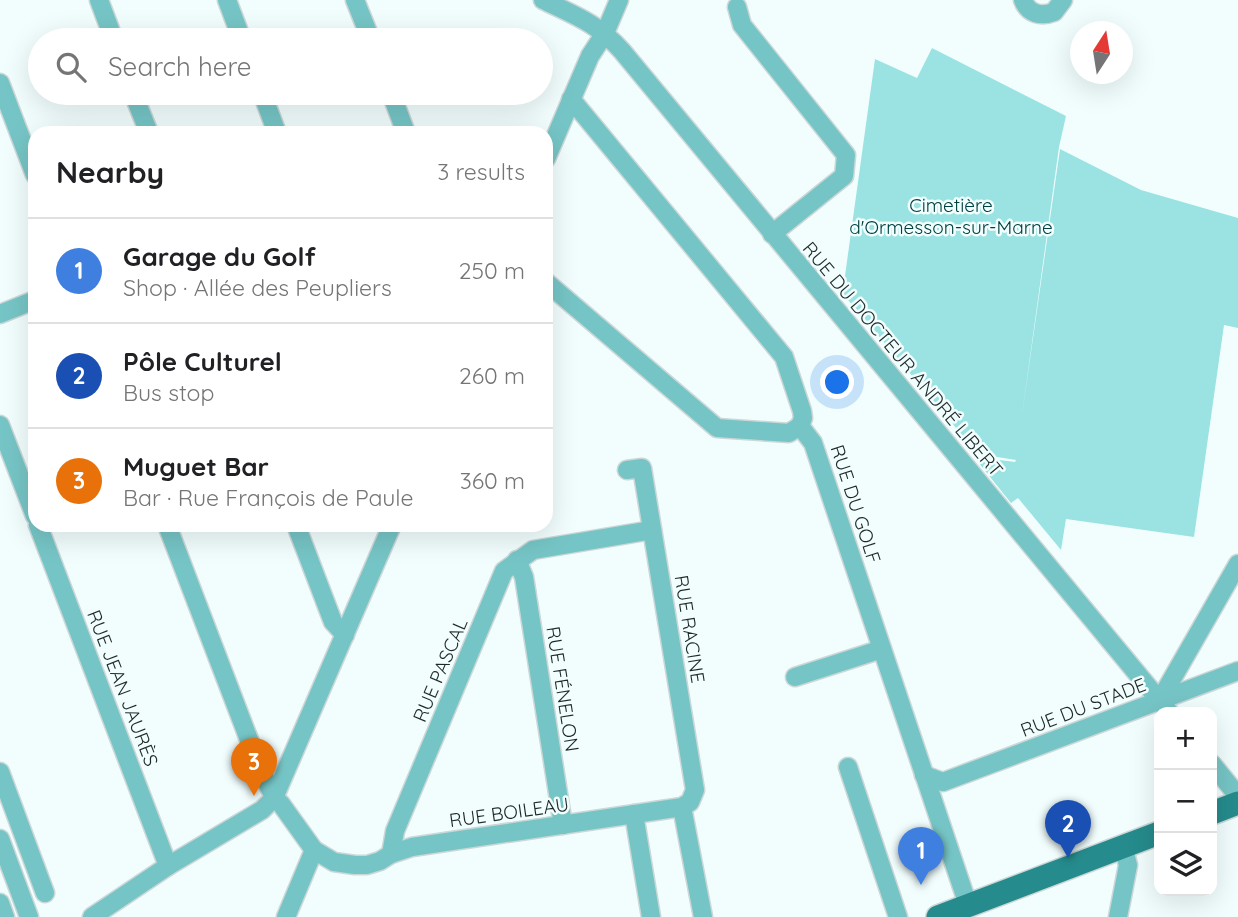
<!DOCTYPE html>
<html lang="en">
<head>
<meta charset="utf-8">
<style>
	:root { --surface:#fff; --page:#f2f2f2; --text:#202124; --muted:#757577; --line:#e0e0e0; --accent:#1a73e8 }
	body { margin:0; font-family:Quicksand,sans-serif; background:var(--page); color:var(--text) }
	.controls { position:absolute; right:21px; bottom:21px; display:grid; overflow:hidden; border-radius:14px; box-shadow:0 7px 28px #0002 }
	.controls button { width:63px; height:63px; display:grid; place-items:center; padding:0; border:0; border-bottom:2px solid var(--line); background:var(--surface); color:var(--text); font:35px sans-serif }
	.compass { position:absolute; left:1070px; top:21px; width:63px; height:63px; border-radius:50%; background:var(--surface); box-shadow:0 7px 28px #0002; rotate:12deg }
	.you { position:absolute; left:838px; top:383px; width:24px; height:24px; margin:-18px; border:5px solid #fff; border-radius:50%; background:#1a73e8; box-shadow:0 0 0 10px #1a73e833 }
	.badge { display:grid; place-items:center; width:46px; height:46px; border-radius:50%; background:var(--accent); color:#fff; font-size:23px; font-weight:700 }
	.pin { position:absolute; translate:-50% -58px; filter:drop-shadow(0 2px 4px #0008) }
	.pin::after { content:''; position:absolute; top:37px; width:24px; height:21px; background:inherit; clip-path:polygon(0 0,100% 0,50% 100%) }
	.list { margin:0; padding:0; list-style:none }
	h2 { display:flex; justify-content:space-between; align-items:center; height:91px; margin:0; padding:0 28px; font-size:30px }
	h2 small { font-size:23px; font-weight:400; color:var(--muted) }
	.list li { display:grid; grid-template-columns:46px 1fr auto; gap:21px; align-items:center; box-sizing:border-box; height:105px; padding:0 28px; border-top:2px solid var(--line) }
	.list b { display:block; font-size:26px; white-space:nowrap }
	.list p { margin:0; font-size:23px; white-space:nowrap; color:var(--muted) }
	.list em { font-size:23px; font-style:normal; color:var(--muted) }
	.icon { flex:none; width:38px; height:38px; fill:none; stroke:currentColor; stroke-width:2; stroke-linecap:round; stroke-linejoin:round }
	.map { position:relative; flex:none; width:1238px; height:917px; overflow:hidden }
	.search { position:absolute; background:var(--surface); box-shadow:0 7px 28px #0002; left:28px; top:28px; width:525px; height:77px; display:flex; align-items:center; gap:18px; box-sizing:border-box; padding:0 24px; border-radius:38px; color:var(--muted); font-size:26px }
	.panel { position:absolute; background:var(--surface); box-shadow:0 7px 28px #0002; left:28px; top:126px; width:525px; height:406px; border-radius:21px }
	.map>svg:first-child { display:block }
</style>
</head>
<body>
<div class="map">
<svg width="1238" height="917" viewBox="0 0 1238 917">
	<rect width="100%" height="100%" fill="#f2fefe"/>
	<path fill="#9be3e3" d="M 932,48 L 1066,116 L 1059,147 L 1022,415 L 1060,149 L 1141,190 L 1238,218 L 1238,328 L 1224,325 L 1194,537 L 1066,519 L 1061,550 L 1018,498 L 1011,503 L 978,462 L 977,457 L 1015,462 L 1016,460 L 978,454 L 838,288 L 844,283 L 875,59 L 917,78 Z"/>
	<g fill="none" stroke-linecap="round" stroke-linejoin="round">
		<defs>
			<g id="minor">
				<path d="M 99,0 L 114,40"/>
				<path d="M 227,0 L 242,40"/>
				<path d="M 355,0 L 371,40"/>
				<path d="M 543,0 C 576,16 597,23 622,51 L 1169,712"/>
				<path d="M 1023,0 C 1028,14 1041,17 1054,12 L 1063,0"/>
				<path d="M 737,7 L 742,25 L 846,155 L 844,176 L 772,234"/>
				<path d="M 0,83 L 35,175"/>
				<path d="M 133,93 L 149,133"/>
				<path d="M 262,93 L 277,133"/>
				<path d="M 391,93 L 406,133"/>
				<path d="M 571,99 L 784,357 L 802,411 L 803,418 L 800,426 L 813,443 L 968,905"/>
				<path d="M 546,159 L 590,56 L 605,33 L 619,0"/>
				<path d="M 546,282 L 717,428 L 789,433 L 800,426"/>
				<path d="M 0,314 L 35,300"/>
				<path d="M 0,425 L 35,516"/>
				<path d="M 38,525 L 168,866"/>
				<path d="M 167,525 L 261,771 C 268,782 271,796 281,804 L 314,850 L 334,862 L 355,865 L 367,865 L 380,861 L 391,854 L 412,847 L 682,807 L 690,802 L 695,790 L 642,468 L 627,470"/>
				<path d="M 296,525 L 333,622 L 345,635"/>
				<path d="M 517,560 L 524,577 L 563,825"/>
				<path d="M 795,677 L 882,649"/>
				<path d="M 1160,700 L 1238,564"/>
				<path d="M 1212,764 L 1238,796"/>
				<path d="M 848,767 L 898,917"/>
				<path d="M 0,772 L 45,893"/>
				<path d="M 924,775 L 943,782 L 1238,671"/>
				<path d="M 682,807 L 703,917"/>
				<path d="M 634,814 L 651,917"/>
				<path d="M 0,839 L 29,917"/>
				<path d="M 391,854 L 395,831 L 504,571 L 533,550 L 652,530"/>
				<path d="M 0,903 L 5,917"/>
				<path d="M 92,917 L 168,866 L 262,810 L 274,798 L 392,525"/>
				<path d="M 286,917 L 314,850"/>
				<path d="M 1118,917 L 1128,865 L 1123,846"/>
			</g>
			<g id="major">
				<path d="M 1212,813 L 1238,803"/>
				<path d="M 938,917 L 1159,833"/>
			</g>
		</defs>
		<use href="#minor" stroke="#ccd7d7" stroke-width="21"/>
		<use href="#major" stroke="#ccd7d7" stroke-width="26"/>
		<use href="#minor" stroke="#76c5c6" stroke-width="18"/>
		<use href="#major" stroke="#258b8c" stroke-width="23"/>
	</g>
	<g text-anchor="middle" dominant-baseline="central" stroke-width="5" stroke-linejoin="round" paint-order="stroke">
		<g font-size="19" fill="#004041" stroke="#f2fefe">
			<text x="951" y="205">Cimetière<tspan x="951" dy="22">d'Ormesson-sur-Marne</tspan></text>
		</g>
		<g font-size="19" fill="#1d2828" stroke="#f2fefe">
			<text transform="translate(903 359) rotate(50)">RUE DU DOCTEUR ANDRÉ LIBERT</text>
			<text transform="translate(856 504) rotate(72)">RUE DU GOLF</text>
			<text transform="translate(690 629) rotate(81)">RUE RACINE</text>
			<text transform="translate(440 670) rotate(-67)">RUE PASCAL</text>
			<text transform="translate(123 688) rotate(69)">RUE JEAN JAURÈS</text>
			<text transform="translate(563 689) rotate(81)">RUE FÉNELON</text>
			<text transform="translate(1083 707) rotate(-21)">RUE DU STADE</text>
			<text transform="translate(509 812) rotate(-8)">RUE BOILEAU</text>
		</g>
	</g>
</svg>
<div class="controls">
<button>+</button>
<button>−</button>
<button><svg class="icon" aria-label="layers" viewBox="0 0 24 24"><path d="M12 4l9 5-9 5-9-5zM3 14l9 5 9-5"/></svg></button>
</div>
<svg class="compass" viewBox="-18 -18 36 36"><path d="M0-13l5 13h-10z" fill="#e53935"/><path d="M0 13l5-13h-10z" fill="#757577"/></svg>
<div class="you"></div>
<div class="pin badge" style="left:921px;top:885px;background:#3f7fe0">1</div>
<div class="pin badge" style="left:1068px;top:858px;background:#1a4fb4">2</div>
<div class="pin badge" style="left:254px;top:796px;background:#e8710a">3</div>
<div class="search"><svg class="icon" aria-label="search" viewBox="0 0 24 24"><circle cx="10" cy="10" r="6"/><path d="M15 15l6 6"/></svg>Search here</div>
<section class="panel">
<h2>Nearby<small>3 results</small></h2>
<ul class="list">
<li><span class="badge" style="background:#3f7fe0">1</span><div><b>Garage du Golf</b><p>Shop · Allée des Peupliers</p></div><em>250 m</em></li>
<li><span class="badge" style="background:#1a4fb4">2</span><div><b>Pôle Culturel</b><p>Bus stop</p></div><em>260 m</em></li>
<li><span class="badge" style="background:#e8710a">3</span><div><b>Muguet Bar</b><p>Bar · Rue François de Paule</p></div><em>360 m</em></li>
</ul>
</section>
</div>
</body>
</html>
